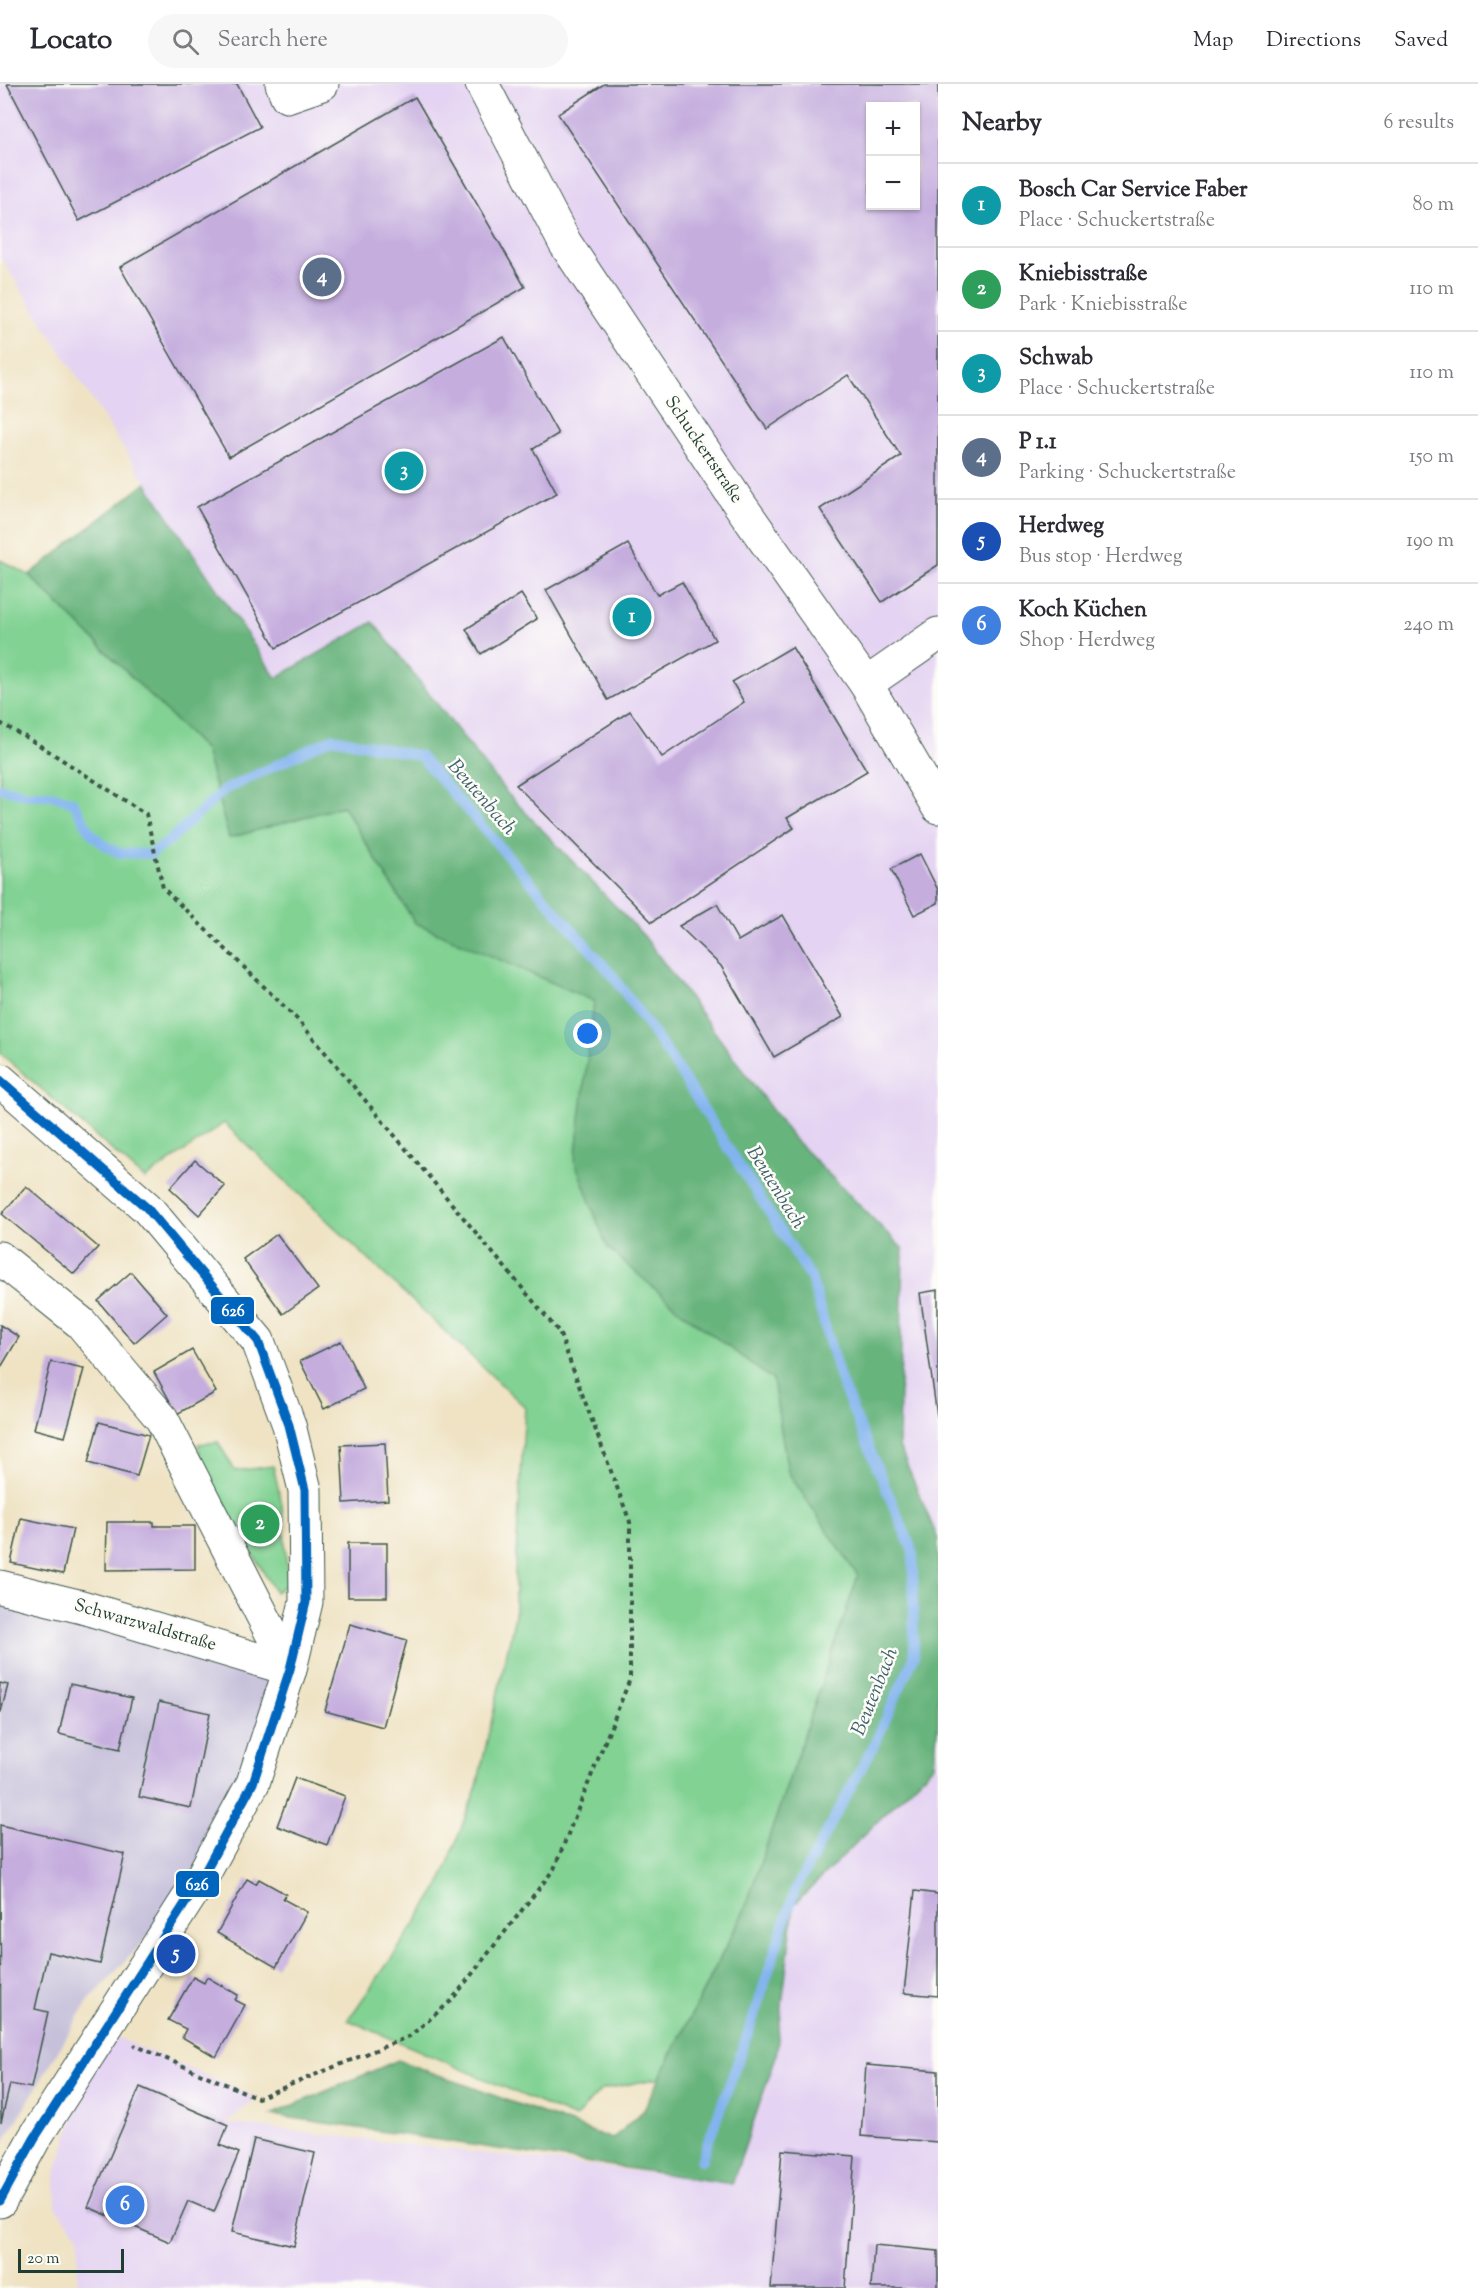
<!DOCTYPE html>
<html lang="en">
<head>
<meta charset="utf-8">
<style>
	:root { --surface:#fff; --page:#f7f7f7; --text:#2b2b33; --muted:#7c7c81; --line:#e1e1e2; --accent:#c8321e }
	body { margin:0; font-family:"Sorts Mill Goudy",serif; background:var(--page); color:var(--text) }
	.controls { position:absolute; right:18px; top:18px; display:grid; overflow:hidden; border-radius:0px; box-shadow:0 2px 4px #0004 }
	.controls button { width:54px; height:54px; display:grid; place-items:center; padding:0; border:0; border-bottom:2px solid var(--line); background:var(--surface); color:var(--text); font:30px sans-serif }
	.scale { position:absolute; left:18px; bottom:15px; width:106px; box-sizing:border-box; padding-left:6px; border:3px solid #1f3d34; border-top:0; font-size:16px; line-height:21px; white-space:nowrap; color:#1f3d34; -webkit-text-stroke:4px #fdfcf7; paint-order:stroke }
	.you { position:absolute; left:588px; top:950px; width:21px; height:21px; margin:-15px; border:4px solid #fff; border-radius:50%; background:#1a73e8; box-shadow:0 0 0 9px #1a73e833 }
	.badge { display:grid; place-items:center; width:39px; height:39px; border-radius:50%; background:var(--accent); color:#fff; font-size:20px; font-weight:700 }
	.pin { position:absolute; translate:-50% -50%; border:3px solid #fff; box-shadow:0 2px 6px #0006 }
	.list { margin:0; padding:0; list-style:none }
	h2 { display:flex; justify-content:space-between; align-items:center; height:78px; margin:0; padding:0 24px; font-size:26px }
	h2 small { font-size:20px; font-weight:400; color:var(--muted) }
	.list li { display:grid; grid-template-columns:39px 1fr auto; gap:18px; align-items:center; box-sizing:border-box; height:84px; padding:0 24px; border-top:2px solid var(--line) }
	.list b { display:block; font-size:22px; white-space:nowrap }
	.list p { margin:0; font-size:20px; white-space:nowrap; color:var(--muted) }
	.list em { font-size:20px; font-style:normal; color:var(--muted) }
	.icon { flex:none; width:33px; height:33px; fill:none; stroke:currentColor; stroke-width:2; stroke-linecap:round; stroke-linejoin:round }
	.map { position:relative; flex:none; width:938px; height:2204px; overflow:hidden }
	header { display:flex; align-items:center; gap:36px; box-sizing:border-box; height:84px; padding:0 30px; background:var(--surface); border-bottom:2px solid var(--line) }
	header strong { font-size:28px }
	nav { display:flex; gap:33px; margin-inline-start:auto; font-size:21px }
	.search { width:420px; height:54px; background:var(--page); display:flex; align-items:center; gap:15px; box-sizing:border-box; padding:0 21px; border-radius:33px; color:var(--muted); font-size:22px }
	main { display:flex }
	aside { flex:1; background:var(--surface) }
	.map>svg:first-child { display:block }
</style>
</head>
<body>
<header>
<strong>Locato</strong>
<div class="search"><svg class="icon" aria-label="search" viewBox="0 0 24 24"><circle cx="10" cy="10" r="6"/><path d="M15 15l6 6"/></svg>Search here</div>
<nav><a>Map</a><a>Directions</a><a>Saved</a></nav>
</header>
<main>
<div class="map">
<svg width="938" height="2204" viewBox="0 0 938 2204">
	<rect width="100%" height="100%" fill="#fdfcf7"/>
	<filter id="ink" filterUnits="userSpaceOnUse"><feTurbulence type="fractalNoise" baseFrequency=".0167" numOctaves="2"/><feDisplacementMap in="SourceGraphic" scale="12" xChannelSelector="R" yChannelSelector="G"/><feConvolveMatrix kernelMatrix="1 2 1 2 8 2 1 2 1" color-interpolation-filters="sRGB"/></filter>
	<filter id="wash" filterUnits="userSpaceOnUse"><feTurbulence type="fractalNoise" baseFrequency=".008" numOctaves="4" result="noise"/><feDisplacementMap in="SourceGraphic" scale="24" xChannelSelector="R" yChannelSelector="G"/><feGaussianBlur stdDeviation="1.35" result="paint"/><feColorMatrix in="noise" values="0 0 0 0 0 0 0 0 0 0 0 0 0 0 0 0 0 1.4 0 .05"/><feComposite in="paint" operator="in"/></filter>
	<g filter="url(#wash)">
		<rect width="100%" height="100%" fill="#efe3c4"/>
		<g fill="#e4d3f2" fill-rule="evenodd">
			<path d="M 0,0 L 938,0 L 938,1455 L 899,1362 L 903,1165 L 792,1053 L 644,852 L 506,708 L 373,539 L 276,595 L 146,399 L 0,173 ZM 870,22 L 916,22 L 916,122 L 870,122 Z"/>
			<path d="M 938,1639 L 938,2204 L 77,2204 L 79,2151 L 56,2124 L 55,2091 L 102,1947 L 258,2014 L 225,2039 L 700,2095 L 776,1972 L 794,1821 L 934,1681 Z"/>
		</g>
		<path fill="#c6c0da" d="M 0,1503 L 290,1585 L 202,1793 L 86,1920 L 0,2065 Z"/>
		<g fill="#81d293" stroke="#508864" stroke-width="1.5">
			<path d="M 0,476 L 29,491 L 205,666 L 229,754 L 343,722 L 415,839 L 595,917 L 575,1078 L 679,1226 L 773,1296 L 788,1388 L 858,1492 L 745,1825 L 659,1994 L 601,2006 L 575,2034 L 348,1936 L 407,1852 L 440,1801 L 477,1702 L 515,1532 L 515,1489 L 525,1323 L 224,1039 L 145,1095 L 0,969 Z"/>
			<path d="M 218,1358 L 235,1387 L 273,1382 L 282,1420 L 288,1500 L 275,1508 L 202,1382 L 198,1360 Z"/>
		</g>
		<path fill="#68b47d" stroke="#447858" stroke-width="1.5" d="M 146,399 L 276,594 L 373,538 L 506,708 L 644,852 L 792,1053 L 903,1165 L 899,1362 L 938,1455 L 938,1639 L 934,1681 L 794,1821 L 776,1972 L 732,2100 L 271,2031 L 398,1976 L 612,2055 L 643,2027 L 745,1825 L 858,1492 L 788,1388 L 773,1296 L 679,1226 L 607,1163 L 575,1078 L 594,917 L 415,839 L 343,722 L 229,754 L 205,666 L 29,491 Z"/>
		<g fill="none" stroke-linecap="round" stroke-linejoin="round">
			<path stroke="#83b4ef" stroke-width="10" d="M 0,704 L 28,711 L 51,711 L 73,718 L 91,749 L 103,760 L 119,769 L 151,770 L 168,758 L 224,706 L 333,654 L 420,672 L 614,893 L 670,973 L 811,1194 L 841,1298 L 913,1468 L 914,1573 L 873,1663 L 795,1806 L 749,1947 L 701,2077"/>
		</g>
		<g id="blocks">
			<g fill="#c5adde" fill-rule="evenodd">
				<path d="M 7,0 L 237,0 L 260,43 L 79,137 Z"/>
				<path d="M 604,0 L 938,0 L 938,481 L 882,518 L 820,425 L 901,372 L 848,291 L 767,345 L 558,30 ZM 870,22 L 916,22 L 916,122 L 870,122 Z"/>
				<path d="M 415,13 L 525,203 L 229,373 L 120,183 Z"/>
				<path d="M 504,253 L 558,350 L 533,365 L 557,409 L 276,564 L 197,423 Z"/>
				<path d="M 628,460 L 657,511 L 682,498 L 715,556 L 608,616 L 546,506 Z"/>
				<path d="M 521,510 L 537,535 L 481,570 L 466,545 Z"/>
				<path d="M 792,563 L 867,687 L 787,734 L 794,744 L 652,838 L 516,701 L 630,627 L 662,673 L 744,618 L 732,598 Z"/>
				<path d="M 920,770 L 938,806 L 938,819 L 914,831 L 891,785 Z"/>
				<path d="M 717,820 L 738,857 L 783,831 L 843,933 L 774,973 L 721,882 L 679,842 Z"/>
				<path d="M 195,1076 L 225,1102 L 199,1131 L 170,1104 Z"/>
				<path d="M 26,1102 L 98,1163 L 74,1190 L 2,1130 Z"/>
				<path d="M 277,1150 L 318,1205 L 283,1230 L 243,1175 Z"/>
				<path d="M 131,1188 L 167,1230 L 134,1259 L 98,1217 Z"/>
				<path d="M 938,1206 L 938,1332 L 937,1332 L 920,1209 Z"/>
				<path d="M 0,1241 L 19,1253 L 0,1285 Z"/>
				<path d="M 341,1257 L 364,1305 L 324,1325 L 300,1277 Z"/>
				<path d="M 192,1266 L 216,1308 L 177,1330 L 154,1288 Z"/>
				<path d="M 51,1278 L 84,1285 L 65,1353 L 34,1345 Z"/>
				<path d="M 99,1338 L 149,1351 L 137,1392 L 88,1379 Z"/>
				<path d="M 385,1359 L 388,1416 L 344,1419 L 341,1361 Z"/>
				<path d="M 21,1434 L 73,1445 L 63,1490 L 11,1479 Z"/>
				<path d="M 107,1438 L 154,1438 L 154,1442 L 195,1442 L 195,1485 L 106,1486 Z"/>
				<rect x="348" y="1459" width="39" height="54"/>
				<path d="M 350,1540 L 407,1556 L 383,1643 L 325,1627 Z"/>
				<path d="M 0,1599 L 8,1601 L 1,1628 L 0,1628 Z"/>
				<path d="M 70,1600 L 132,1614 L 120,1665 L 59,1650 Z"/>
				<path d="M 159,1618 L 210,1629 L 191,1724 L 139,1713 Z"/>
				<path d="M 295,1694 L 345,1712 L 327,1761 L 277,1742 Z"/>
				<path d="M 0,1741 L 125,1770 L 100,1880 L 48,1868 L 35,1925 L 48,1928 L 31,2004 L 10,2000 L 1,2039 Z"/>
				<path d="M 247,1795 L 256,1800 L 259,1795 L 286,1810 L 283,1815 L 307,1828 L 276,1883 L 217,1849 Z"/>
				<path d="M 915,1807 L 938,1810 L 938,1912 L 904,1909 Z"/>
				<path d="M 193,1893 L 204,1899 L 207,1893 L 238,1911 L 235,1916 L 245,1921 L 216,1973 L 182,1953 L 186,1945 L 168,1936 Z"/>
				<path d="M 866,1981 L 938,1987 L 938,2058 L 861,2052 Z"/>
				<path d="M 140,2003 L 228,2041 L 220,2061 L 239,2069 L 214,2128 L 188,2117 L 170,2158 L 88,2123 Z"/>
				<path d="M 254,2055 L 315,2069 L 294,2162 L 232,2148 Z"/>
				<path d="M 782,2066 L 855,2072 L 845,2204 L 771,2204 Z"/>
				<path d="M 874,2161 L 938,2167 L 938,2204 L 871,2204 Z"/>
			</g>
		</g>
	</g>
	<g filter="url(#ink)">
		<use href="#blocks" fill-opacity="0" stroke="#3e564a" stroke-width="1.5"/>
		<g fill="none" stroke-linecap="round" stroke-linejoin="round">
			<defs>
				<g id="minor">
					<path d="M 282,0 L 287,12 L 322,0"/>
					<path d="M 482,0 L 565,159 L 740,421 L 866,600 L 938,723"/>
					<path d="M 866,600 L 938,550"/>
					<path d="M 0,996 L 147,1124 L 258,1257 L 289,1341 L 305,1406 L 306,1518 L 290,1585 L 253,1699 L 202,1793 L 34,2055 L 0,2117"/>
					<path d="M 0,1174 L 81,1239 L 162,1335 L 290,1585"/>
					<path d="M 0,1503 L 82,1523 L 290,1585"/>
				</g>
			</defs>
			<use href="#minor" stroke="#3e564a" stroke-width="35"/>
			<path stroke="#3e564a" stroke-width="4" stroke-dasharray="4.5 4.5" stroke-linecap="butt" d="M 0,639 L 36,659 L 146,730 L 163,804 L 298,936 L 559,1248 L 630,1438 L 630,1595 L 554,1785 L 451,1917 L 410,1952 L 258,2014 L 134,1961"/>
			<use href="#minor" stroke="#fff" stroke-width="33"/>
			<defs>
				<path id="bus-1" d="M 0,996 L 147,1124 L 258,1257 L 289,1341 L 305,1406 L 306,1518 L 290,1585 L 253,1699 L 202,1793 L 34,2055 L 0,2117"/>
			</defs>
			<use href="#bus-1" stroke="#fdfcf7" stroke-width="14"/>
			<use href="#bus-1" stroke="#0065bd" stroke-width="9"/>
		</g>
	</g>
	<g text-anchor="middle" dominant-baseline="central" stroke-width="5" stroke-linejoin="round" paint-order="stroke">
		<g font-size="18" fill="#1f3d34" stroke="#fdfcf7">
			<text transform="translate(703 366) rotate(56)">Schuckertstraße</text>
			<text transform="translate(145 1542) rotate(16)">Schwarzwaldstraße</text>
		</g>
		<g font-size="20" font-style="italic" fill="#3d616c" stroke="#fdfcf7">
			<text transform="translate(481 714) rotate(49)">Beutenbach</text>
			<text transform="translate(775 1104) rotate(58)">Beutenbach</text>
			<text transform="translate(876 1608) rotate(-68)">Beutenbach</text>
		</g>
	</g>
	<g stroke="#fdfcf7" stroke-width="2">
		<rect x="210" y="1212" width="45" height="29" rx="6" fill="#0065bd"/>
		<rect x="175" y="1786" width="45" height="28" rx="6" fill="#0065bd"/>
	</g>
	<g font-size="16" text-anchor="middle" font-weight="bold" fill="#fff">
		<text x="233" y="1232">626</text>
		<text x="197" y="1806">626</text>
	</g>
</svg>
<div class="controls">
<button>+</button>
<button>−</button>
</div>
<div class="scale">20 m</div>
<div class="you"></div>
<div class="pin badge" style="left:632px;top:533px;background:#0f9aa8">1</div>
<div class="pin badge" style="left:260px;top:1440px;background:#2e9e5b">2</div>
<div class="pin badge" style="left:404px;top:387px;background:#0f9aa8">3</div>
<div class="pin badge" style="left:322px;top:193px;background:#5c6f8a">4</div>
<div class="pin badge" style="left:176px;top:1870px;background:#1a4fb4">5</div>
<div class="pin badge" style="left:125px;top:2121px;background:#3f7fe0">6</div>
</div>
<aside>
<h2>Nearby<small>6 results</small></h2>
<ul class="list">
<li><span class="badge" style="background:#0f9aa8">1</span><div><b>Bosch Car Service Faber</b><p>Place · Schuckertstraße</p></div><em>80 m</em></li>
<li><span class="badge" style="background:#2e9e5b">2</span><div><b>Kniebisstraße</b><p>Park · Kniebisstraße</p></div><em>110 m</em></li>
<li><span class="badge" style="background:#0f9aa8">3</span><div><b>Schwab</b><p>Place · Schuckertstraße</p></div><em>110 m</em></li>
<li><span class="badge" style="background:#5c6f8a">4</span><div><b>P 1.1</b><p>Parking · Schuckertstraße</p></div><em>150 m</em></li>
<li><span class="badge" style="background:#1a4fb4">5</span><div><b>Herdweg</b><p>Bus stop · Herdweg</p></div><em>190 m</em></li>
<li><span class="badge" style="background:#3f7fe0">6</span><div><b>Koch Küchen</b><p>Shop · Herdweg</p></div><em>240 m</em></li>
</ul>
</aside>
</main>
</body>
</html>
